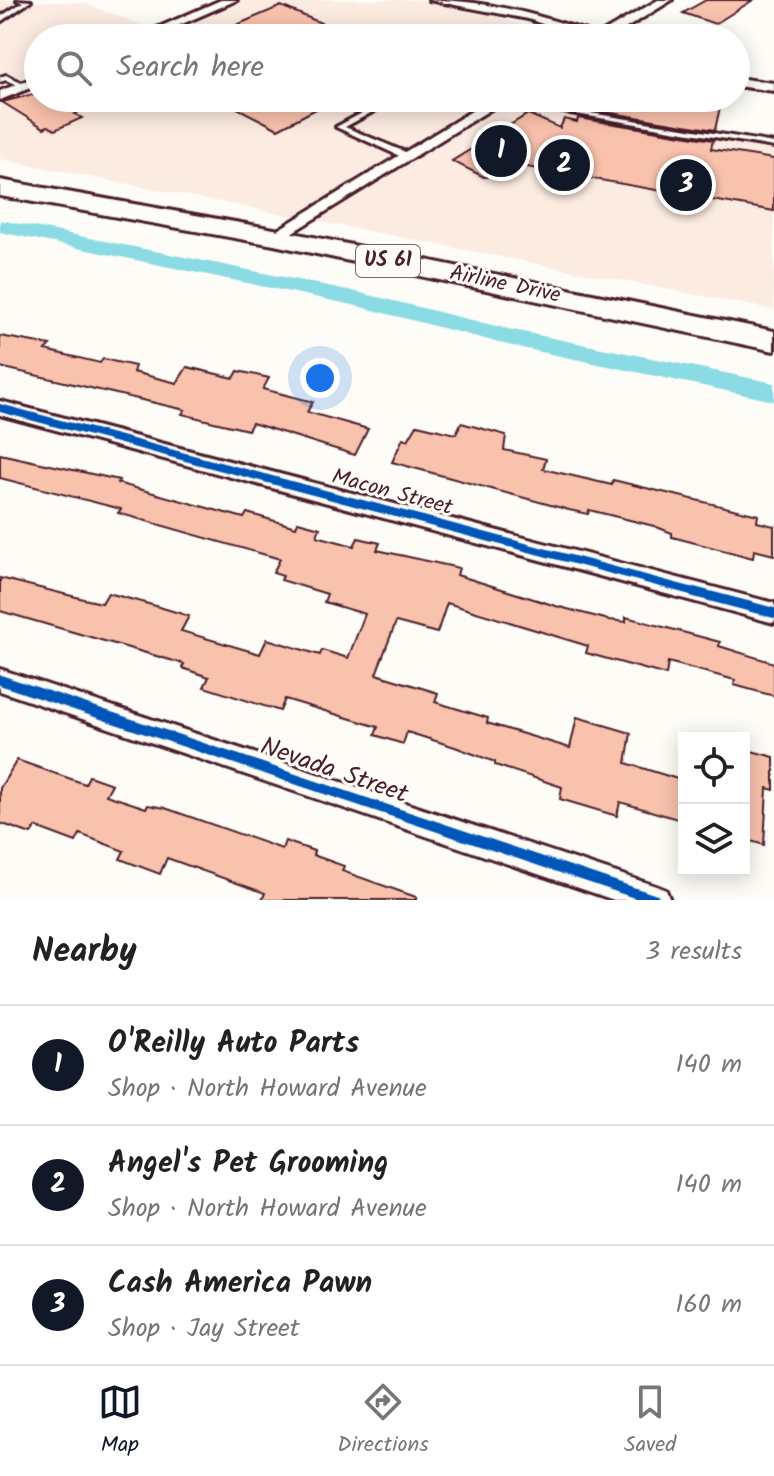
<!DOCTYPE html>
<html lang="en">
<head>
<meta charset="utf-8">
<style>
	:root { --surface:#fff; --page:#f6f6f6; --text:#222; --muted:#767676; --line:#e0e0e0; --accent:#111827 }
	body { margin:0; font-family:Kalam,sans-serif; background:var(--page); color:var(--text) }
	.controls { position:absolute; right:24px; bottom:24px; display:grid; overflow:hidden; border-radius:0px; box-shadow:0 4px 20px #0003 }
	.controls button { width:72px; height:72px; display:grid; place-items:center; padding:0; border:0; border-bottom:2px solid var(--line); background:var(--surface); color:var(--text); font:40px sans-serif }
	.you { position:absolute; left:320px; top:378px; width:28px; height:28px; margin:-20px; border:6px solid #fff; border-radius:50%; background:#1a73e8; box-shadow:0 0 0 12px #1a73e833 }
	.badge { display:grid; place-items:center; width:52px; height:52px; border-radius:50%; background:var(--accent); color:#fff; font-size:26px; font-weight:700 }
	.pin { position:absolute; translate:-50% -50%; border:4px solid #fff; box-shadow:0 2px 8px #0006 }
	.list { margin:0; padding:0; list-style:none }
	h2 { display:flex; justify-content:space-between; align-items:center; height:104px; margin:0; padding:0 32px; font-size:34px }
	h2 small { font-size:26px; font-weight:400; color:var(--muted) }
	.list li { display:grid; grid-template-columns:52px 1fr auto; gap:24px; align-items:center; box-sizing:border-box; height:120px; padding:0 32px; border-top:2px solid var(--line) }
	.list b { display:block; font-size:30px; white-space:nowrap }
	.list p { margin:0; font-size:26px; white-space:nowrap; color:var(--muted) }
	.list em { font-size:26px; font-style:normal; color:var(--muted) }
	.icon { flex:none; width:44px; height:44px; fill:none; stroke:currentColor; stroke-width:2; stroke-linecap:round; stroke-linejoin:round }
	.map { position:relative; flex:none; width:774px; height:900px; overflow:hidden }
	.search { position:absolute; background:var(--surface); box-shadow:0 4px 20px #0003; left:24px; right:24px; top:24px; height:88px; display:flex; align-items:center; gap:20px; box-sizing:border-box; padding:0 28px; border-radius:44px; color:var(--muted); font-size:30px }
	.sheet { height:464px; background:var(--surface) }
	nav { display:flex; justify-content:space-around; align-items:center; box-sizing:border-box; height:112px; border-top:2px solid var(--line); background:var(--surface); font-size:22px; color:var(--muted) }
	nav a { display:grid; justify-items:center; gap:4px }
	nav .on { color:var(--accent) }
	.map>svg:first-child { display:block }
</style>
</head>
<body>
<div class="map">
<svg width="774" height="900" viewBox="0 0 774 900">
	<rect width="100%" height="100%" fill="#fdfcf7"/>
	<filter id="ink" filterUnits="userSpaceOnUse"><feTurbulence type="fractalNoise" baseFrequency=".0125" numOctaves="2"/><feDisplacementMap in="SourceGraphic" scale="16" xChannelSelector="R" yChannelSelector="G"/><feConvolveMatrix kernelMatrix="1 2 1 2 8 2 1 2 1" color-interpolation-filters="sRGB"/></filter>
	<g filter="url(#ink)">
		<path fill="#fcebe1" d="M 0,0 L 83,3 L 149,28 L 215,0 L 446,0 L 561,38 L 38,38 L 38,98 L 547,98 L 541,103 L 774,140 L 774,310 L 0,159 Z"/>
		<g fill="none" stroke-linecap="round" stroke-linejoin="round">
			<path fill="#8adbe3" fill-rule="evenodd" d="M 0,220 L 353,291 L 508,329 L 774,383 L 774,401 L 508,345 L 353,305 L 0,232 Z"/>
		</g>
		<g fill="#f9c2ad" stroke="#4a1f2b" stroke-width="2">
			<path d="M 706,0 L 753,0 L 715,24 L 683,13 Z"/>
			<path d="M 281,6 L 356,38 L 206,38 Z"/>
			<path d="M 38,93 L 38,98 L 57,98 L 80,111 L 75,114 L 82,118 L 55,130 L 48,126 L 44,128 L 2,102 Z"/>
			<path d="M 218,98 L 337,98 L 278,129 Z"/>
			<path d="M 585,98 L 722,98 L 715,130 L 581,108 Z"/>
			<path d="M 528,114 L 560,128 L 564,119 L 577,122 L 578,118 L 713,140 L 711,149 L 774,159 L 774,211 L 516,165 L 500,176 L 484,177 L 452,161 Z"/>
			<path d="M 0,336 L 50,345 L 45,350 L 100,363 L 103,359 L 135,366 L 133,372 L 177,383 L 187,367 L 234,378 L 238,371 L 269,378 L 263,389 L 313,402 L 307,412 L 368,429 L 355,455 L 252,423 L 248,430 L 214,422 L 182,414 L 185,410 L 0,367 Z"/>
			<path d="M 461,423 L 506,435 L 504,450 L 546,459 L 543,469 L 612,485 L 613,480 L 758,515 L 757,522 L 774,526 L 774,555 L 754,550 L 753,558 L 672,537 L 672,533 L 654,526 L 589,510 L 588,514 L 569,510 L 392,462 L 403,438 L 408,440 L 417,425 L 456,434 Z"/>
			<path d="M 0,454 L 119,480 L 117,483 L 244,518 L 247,513 L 296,527 L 298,522 L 320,528 L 317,536 L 354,546 L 358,538 L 380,543 L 377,550 L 459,568 L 457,575 L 556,606 L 609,620 L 626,622 L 626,617 L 720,642 L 719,646 L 774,663 L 774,696 L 734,685 L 735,680 L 668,662 L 666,675 L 586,653 L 588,646 L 447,603 L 437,633 L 396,622 L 376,674 L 438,693 L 435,702 L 488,718 L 487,723 L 570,748 L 577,717 L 631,733 L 626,763 L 684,781 L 684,821 L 620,802 L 617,816 L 560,799 L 562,787 L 495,765 L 495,762 L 455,747 L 407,732 L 403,744 L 375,735 L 378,727 L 285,699 L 280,711 L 204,687 L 209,677 L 182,668 L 184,664 L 0,611 L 0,578 L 88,600 L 102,603 L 108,593 L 156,606 L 189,616 L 181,631 L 260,654 L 267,639 L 320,655 L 322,650 L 348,658 L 365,614 L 324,602 L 327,594 L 281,580 L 283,576 L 273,573 L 280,559 L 118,513 L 121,509 L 0,478 Z"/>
			<path d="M 744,749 L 774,757 L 774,790 L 767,788 L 764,845 L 744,839 Z"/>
			<path d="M 17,760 L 85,784 L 89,776 L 112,784 L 106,795 L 146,808 L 148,805 L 165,808 L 282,849 L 285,841 L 314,851 L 313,855 L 344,866 L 342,871 L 416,897 L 416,900 L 262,900 L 265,893 L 167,858 L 160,874 L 120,859 L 124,851 L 80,834 L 76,842 L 36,827 L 31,834 L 0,823 L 0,788 Z"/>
		</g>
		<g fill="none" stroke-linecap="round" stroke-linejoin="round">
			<defs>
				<g id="service">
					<path d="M 17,0 L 31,1 L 0,22 L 0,17 L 23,2 Z"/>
					<path d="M 6,75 L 25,85 L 26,86 L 21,87 L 6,80 L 0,82 L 0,77 Z"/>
					<path d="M 390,98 L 398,98 L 345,127 L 410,154 L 410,158 L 404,158 L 336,127 Z"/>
					<path d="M 499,98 L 774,143 L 774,147 L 497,101 L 496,100 Z"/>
				</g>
				<g id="minor">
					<path d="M 221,0 L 237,0 L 150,38 L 134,38 Z"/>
					<path d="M 429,0 C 488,0 543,16 598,35 L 658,0 L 672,0 L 610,38 L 583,38 L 528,19 Z"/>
					<path d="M 38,76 L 38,85 L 0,100 L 0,91 Z"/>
					<path d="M 736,78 L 774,83 L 774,91 L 736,86 Z"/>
					<path d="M 493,98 L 509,98 L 280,240 L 274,242 L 266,237 Z"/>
					<path d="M 0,401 L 774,603 L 774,623 L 0,415 Z"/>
					<path d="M 0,669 L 656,886 L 666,890 L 670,900 L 614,900 L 0,691 Z"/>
				</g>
				<path id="trunk" d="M 0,180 L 274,229 L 774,331 L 774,351 L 274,245 L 0,196 Z"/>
			</defs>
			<use href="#service" stroke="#4a1f2b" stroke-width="6"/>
			<use href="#minor" stroke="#4a1f2b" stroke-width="6"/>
			<use href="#trunk" stroke="#4a1f2b" stroke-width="6"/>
			<use href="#service" fill="#fdfcf7" fill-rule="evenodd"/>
			<use href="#minor" fill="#fdfcf7" fill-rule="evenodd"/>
			<use href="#trunk" fill="#fdfcf7" fill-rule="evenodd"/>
			<defs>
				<path id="cycleway-far1" d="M 0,408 L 702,594"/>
				<g id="cycleway">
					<path d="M 694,592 L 774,613"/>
					<path d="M 0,680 L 656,900"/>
				</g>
			</defs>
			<use href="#cycleway-far1" stroke="#fdfcf7" stroke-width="13"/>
			<use href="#cycleway" stroke="#fdfcf7" stroke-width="15"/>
			<use href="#cycleway-far1" stroke="#0057b8" stroke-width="8"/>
			<use href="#cycleway" stroke="#0057b8" stroke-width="10"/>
		</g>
	</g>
	<g text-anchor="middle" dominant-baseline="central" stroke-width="6" stroke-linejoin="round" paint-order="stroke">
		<rect fill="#fdfcf7" stroke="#806168" stroke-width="2" x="356" y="245" width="64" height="32" rx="6"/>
		<g font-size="20" font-weight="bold" fill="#4a1f2b">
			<text x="388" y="261">US 61</text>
		</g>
		<g font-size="22" fill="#4a1f2b" stroke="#fdfcf7">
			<text transform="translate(505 285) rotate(12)">Airline Drive</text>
			<text transform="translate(392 493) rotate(15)">Macon Street</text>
		</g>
		<g font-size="26" fill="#4a1f2b" stroke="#fdfcf7">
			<text transform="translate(334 771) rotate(19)">Nevada Street</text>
		</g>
	</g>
</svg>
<div class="controls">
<button><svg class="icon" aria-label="locate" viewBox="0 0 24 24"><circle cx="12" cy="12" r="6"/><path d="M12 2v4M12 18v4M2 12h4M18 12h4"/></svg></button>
<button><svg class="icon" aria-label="layers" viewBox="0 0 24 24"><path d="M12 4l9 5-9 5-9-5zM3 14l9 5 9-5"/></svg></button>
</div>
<div class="you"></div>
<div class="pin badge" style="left:501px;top:151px">1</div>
<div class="pin badge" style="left:564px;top:165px">2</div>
<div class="pin badge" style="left:686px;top:185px">3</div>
<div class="search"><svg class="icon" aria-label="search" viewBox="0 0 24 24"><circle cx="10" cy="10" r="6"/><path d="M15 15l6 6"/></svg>Search here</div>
</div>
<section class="sheet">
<h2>Nearby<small>3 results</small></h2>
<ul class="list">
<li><span class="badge">1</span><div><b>O'Reilly Auto Parts</b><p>Shop · North Howard Avenue</p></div><em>140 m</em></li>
<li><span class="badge">2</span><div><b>Angel's Pet Grooming</b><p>Shop · North Howard Avenue</p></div><em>140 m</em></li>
<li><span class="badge">3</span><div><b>Cash America Pawn</b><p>Shop · Jay Street</p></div><em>160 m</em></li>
</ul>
</section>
<nav>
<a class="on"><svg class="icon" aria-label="map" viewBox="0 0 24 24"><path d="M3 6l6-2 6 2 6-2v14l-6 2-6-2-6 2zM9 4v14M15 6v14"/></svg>Map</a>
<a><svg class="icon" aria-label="directions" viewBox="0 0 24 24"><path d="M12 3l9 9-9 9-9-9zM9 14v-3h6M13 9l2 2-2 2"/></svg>Directions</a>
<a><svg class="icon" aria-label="saved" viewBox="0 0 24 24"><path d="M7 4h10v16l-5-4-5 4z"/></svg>Saved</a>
</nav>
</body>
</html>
